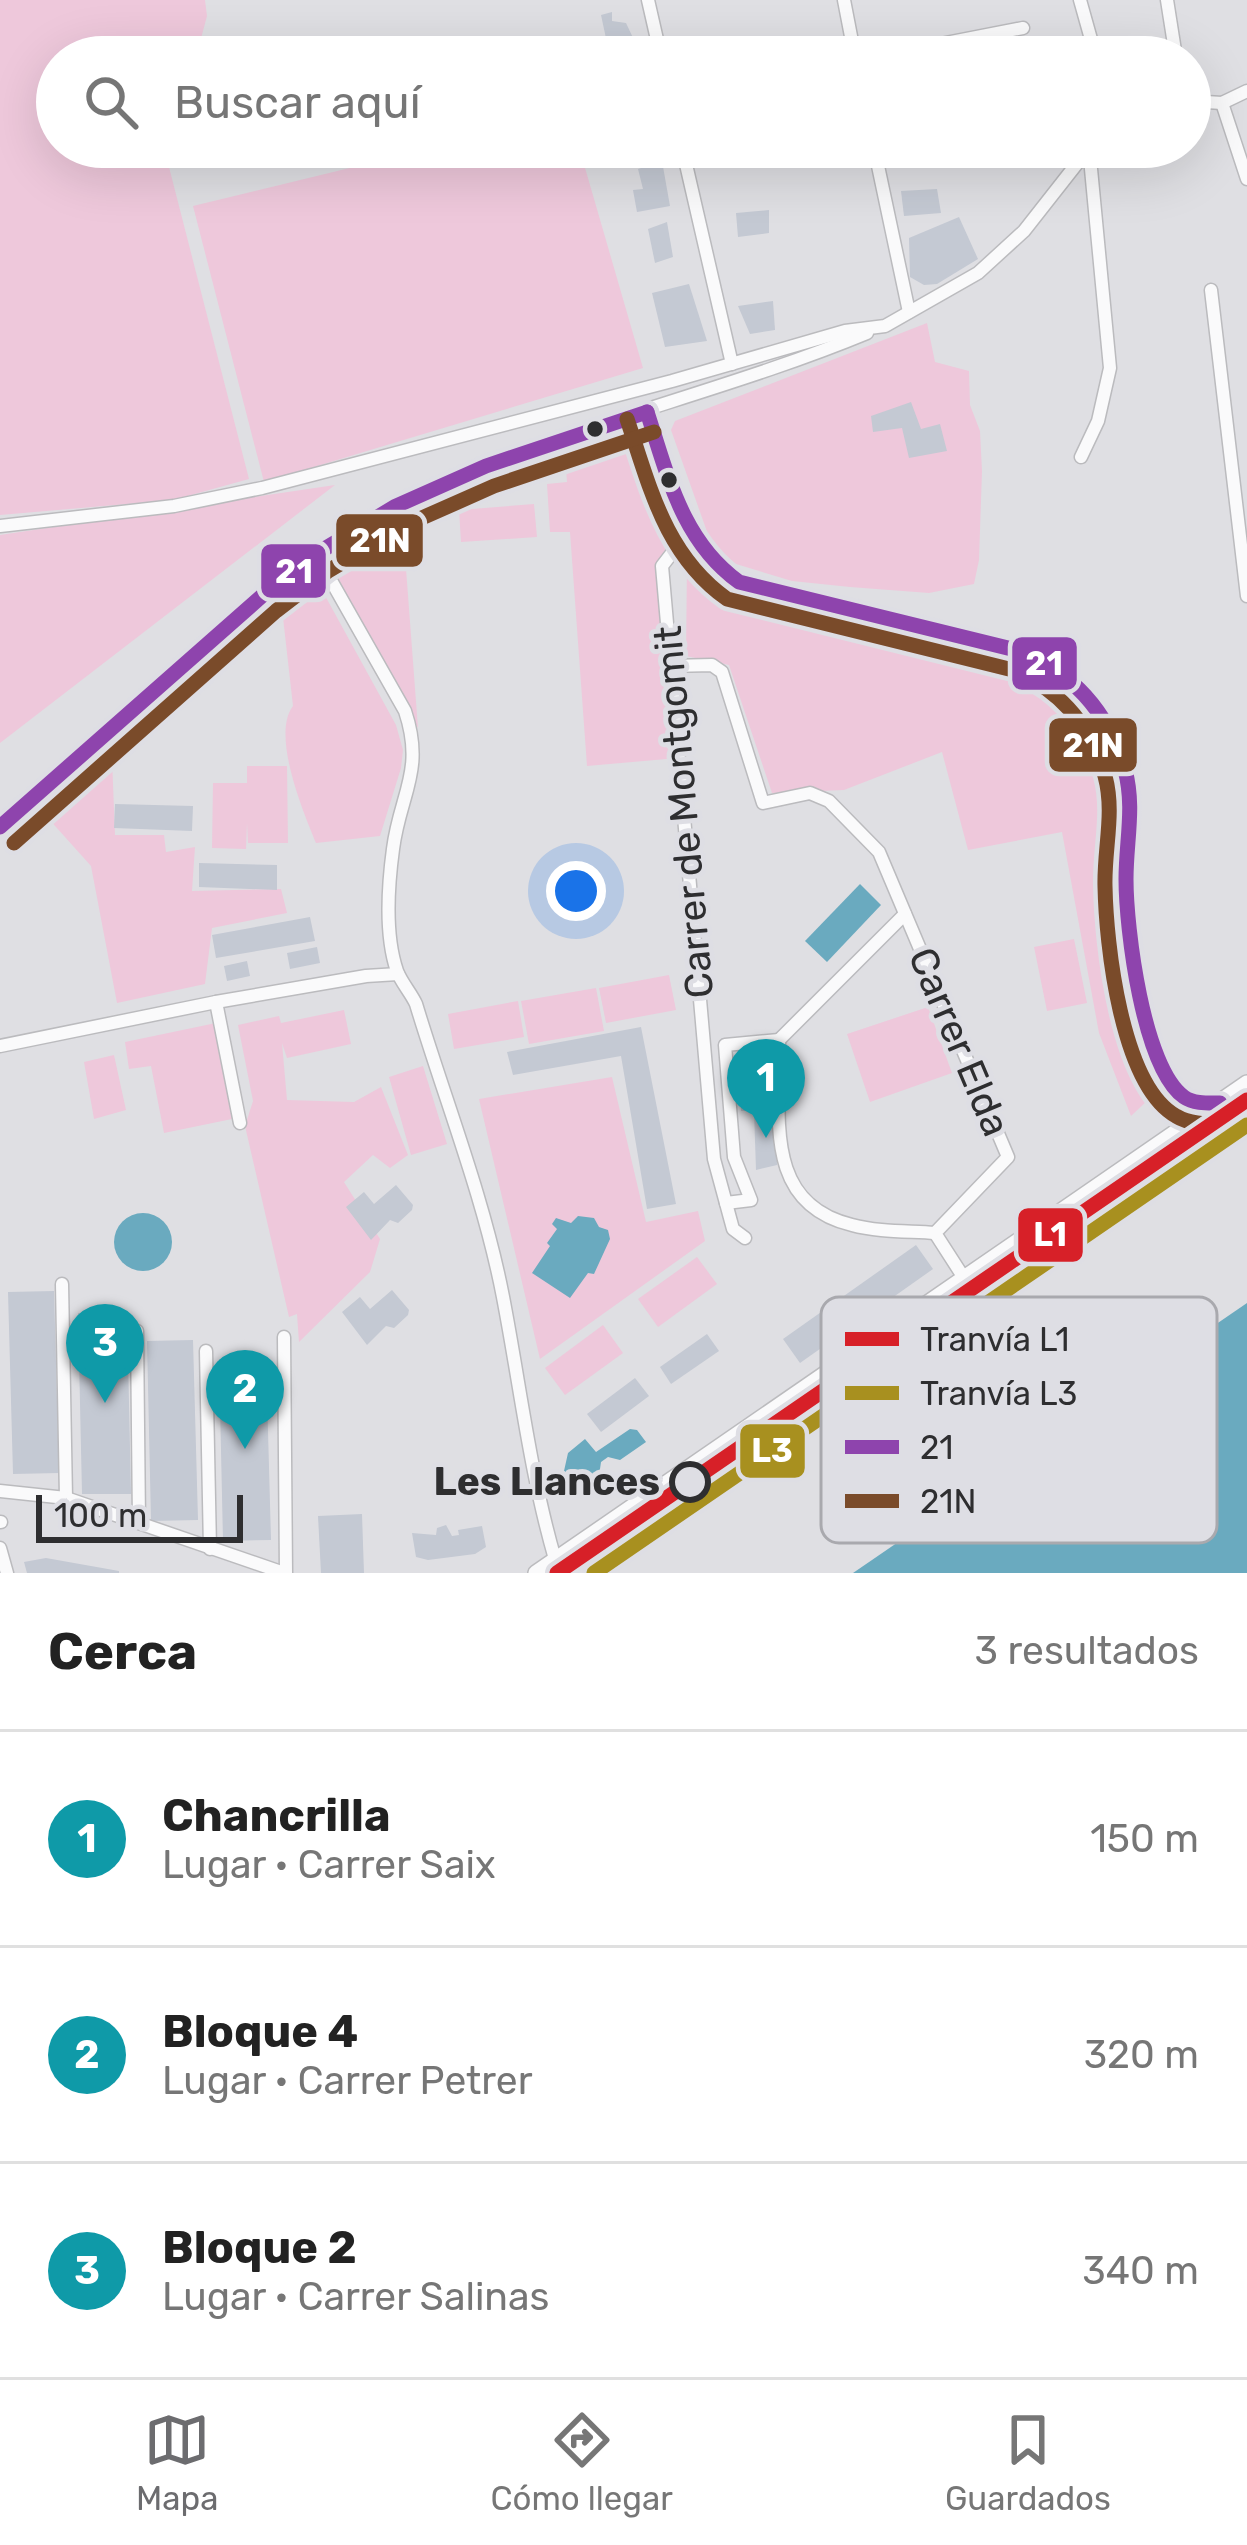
<!DOCTYPE html>
<html lang="es">
<head>
<meta charset="utf-8">
<style>
	:root { --surface:#fff; --page:#f2f2f2; --text:#222; --muted:#767676; --line:#e0e0e0; --accent:#6c6c6f }
	body { margin:0; font-family:Rubik,sans-serif; background:var(--page); color:var(--text) }
	.scale { position:absolute; left:36px; bottom:30px; width:207px; box-sizing:border-box; padding-left:12px; border:6px solid #2e2e30; border-top:0; font-size:33px; line-height:42px; white-space:nowrap; color:#2e2e30; -webkit-text-stroke:9px #dedee4; paint-order:stroke }
	.you { position:absolute; left:576px; top:891px; width:42px; height:42px; margin:-30px; border:9px solid #fff; border-radius:50%; background:#1a73e8; box-shadow:0 0 0 18px #1a73e833 }
	.badge { display:grid; place-items:center; width:78px; height:78px; border-radius:50%; background:var(--accent); color:#fff; font-size:39px; font-weight:700 }
	.pin { position:absolute; translate:-50% -99px; filter:drop-shadow(0 3px 6px #0008) }
	.pin::after { content:''; position:absolute; top:63px; width:42px; height:36px; background:inherit; clip-path:polygon(0 0,100% 0,50% 100%) }
	.list { margin:0; padding:0; list-style:none }
	h2 { display:flex; justify-content:space-between; align-items:center; height:156px; margin:0; padding:0 48px; font-size:51px }
	h2 small { font-size:39px; font-weight:400; color:var(--muted) }
	.list li { display:grid; grid-template-columns:78px 1fr auto; gap:36px; align-items:center; box-sizing:border-box; height:216px; padding:0 48px; border-top:3px solid var(--line) }
	.list b { display:block; font-size:45px; white-space:nowrap }
	.list p { margin:0; font-size:39px; white-space:nowrap; color:var(--muted) }
	.list em { font-size:39px; font-style:normal; color:var(--muted) }
	.icon { flex:none; width:66px; height:66px; fill:none; stroke:currentColor; stroke-width:2; stroke-linecap:round; stroke-linejoin:round }
	.map { position:relative; flex:none; width:1247px; height:1573px; overflow:hidden }
	.search { position:absolute; background:var(--surface); box-shadow:0 12px 48px #0002; left:36px; right:36px; top:36px; height:132px; display:flex; align-items:center; gap:30px; box-sizing:border-box; padding:0 42px; border-radius:66px; color:var(--muted); font-size:45px }
	.sheet { height:804px; background:var(--surface) }
	nav { display:flex; justify-content:space-around; align-items:center; box-sizing:border-box; height:168px; border-top:3px solid var(--line); background:var(--surface); font-size:33px; color:var(--muted) }
	nav a { display:grid; justify-items:center; gap:6px }
	nav .on { color:var(--accent) }
	.map>svg:first-child { display:block }
</style>
</head>
<body>
<div class="map">
<svg width="1247" height="1573" viewBox="0 0 1247 1573">
	<rect width="100%" height="100%" fill="#dfdfe3"/>
	<g fill="#eec8db">
		<path d="M 0,0 L 205,0 L 207,16 L 196,57 L 57,57 L 57,147 L 173,147 L 169,167 L 249,479 L 173,500 L 0,515 Z"/>
		<path d="M 436,147 L 579,147 L 643,368 L 264,482 L 193,206 Z"/>
		<path d="M 927,323 L 935,362 L 969,371 L 970,405 L 980,431 L 982,471 L 979,560 L 974,584 L 929,593 L 850,587 L 792,581 L 736,564 L 711,543 L 671,430 L 675,421 Z"/>
		<path d="M 647,412 L 689,531 L 662,566 L 678,758 L 587,766 L 570,532 L 550,532 L 547,484 L 567,482 L 564,440 Z"/>
		<path d="M 335,485 L 0,743 L 0,535 Z"/>
		<path d="M 534,504 L 537,537 L 461,542 L 459,510 Z"/>
		<path d="M 389,518 L 394,527 L 402,525 L 403,529 L 418,728 L 333,569 L 337,553 Z"/>
		<path d="M 306,561 L 396,725 L 403,750 L 401,768 L 380,836 L 316,843 C 303,811 271,735 293,706 L 279,582 Z"/>
		<path d="M 687,561 L 710,587 L 769,608 L 889,643 L 1013,671 L 1061,696 L 1091,727 L 1108,797 L 1103,923 L 1148,1100 L 1131,1116 L 1099,1033 L 1062,832 L 968,850 L 942,752 L 844,790 L 772,793 L 729,665 L 686,656 Z"/>
		<path d="M 112,758 L 115,835 L 164,835 L 166,852 L 195,847 L 192,891 L 281,889 L 287,913 L 212,928 L 205,984 L 117,1003 L 91,866 L 47,817 Z"/>
		<path d="M 247,766 L 287,766 L 288,843 L 248,843 L 247,823 L 246,849 L 212,848 L 213,783 L 247,783 Z"/>
		<path d="M 1074,939 L 1087,1003 L 1047,1011 L 1034,947 Z"/>
		<path d="M 669,975 L 676,1010 L 606,1023 L 599,988 Z"/>
		<path d="M 596,988 L 604,1031 L 529,1044 L 521,1001 Z"/>
		<path d="M 518,1001 L 524,1037 L 454,1049 L 448,1014 Z"/>
		<path d="M 928,1007 L 952,1073 L 870,1102 L 847,1034 Z"/>
		<path d="M 344,1010 L 351,1044 L 287,1058 L 282,1043 L 287,1100 L 354,1102 L 381,1087 L 408,1155 L 390,1168 L 373,1155 L 344,1182 L 380,1239 L 370,1272 L 299,1342 L 297,1314 L 289,1317 L 245,1126 L 253,1101 L 238,1025 L 279,1016 L 281,1023 Z"/>
		<path d="M 216,1023 L 232,1119 L 164,1133 L 151,1066 L 129,1069 L 125,1042 Z"/>
		<path d="M 114,1055 L 126,1110 L 94,1119 L 84,1062 Z"/>
		<path d="M 423,1066 L 447,1144 L 411,1155 L 389,1077 Z"/>
		<path d="M 612,1077 L 646,1222 L 698,1211 L 705,1241 L 540,1359 L 479,1099 Z"/>
		<path d="M 697,1257 L 717,1284 L 658,1327 L 638,1299 Z"/>
		<path d="M 603,1325 L 623,1353 L 565,1395 L 545,1368 Z"/>
	</g>
	<g fill="#6aaabf">
		<path d="M 860,884 L 881,905 L 827,962 L 805,941 Z"/>
		<circle cx="143" cy="1242" r="29"/>
		<path d="M 578,1216 L 594,1218 L 599,1227 L 608,1230 L 610,1239 L 594,1274 L 588,1273 L 570,1298 L 532,1273 L 550,1246 L 547,1243 L 557,1229 L 552,1224 L 556,1218 L 571,1223 Z"/>
		<path d="M 1247,1303 L 1247,1573 L 853,1573 Z"/>
		<path d="M 630,1429 L 637,1430 L 646,1442 L 620,1460 L 608,1457 L 601,1462 L 599,1476 L 592,1483 L 576,1481 L 564,1471 L 568,1453 L 585,1439 L 596,1452 Z"/>
	</g>
	<g fill="#c4c9d3">
		<path d="M 612,12 L 612,21 L 626,23 L 635,42 L 625,57 L 610,57 L 601,15 Z"/>
		<path d="M 801,147 L 844,147 L 843,166 L 800,162 Z"/>
		<path d="M 662,161 L 670,206 L 637,212 L 633,190 L 643,189 L 638,169 Z"/>
		<path d="M 937,189 L 941,213 L 904,216 L 901,191 Z"/>
		<path d="M 769,210 L 769,233 L 738,237 L 736,213 Z"/>
		<path d="M 959,217 L 978,259 L 937,284 L 924,285 L 910,277 L 909,238 Z"/>
		<path d="M 667,222 L 673,257 L 655,263 L 648,229 Z"/>
		<path d="M 689,284 L 707,341 L 665,347 L 652,293 Z"/>
		<path d="M 773,301 L 775,330 L 750,334 L 738,306 Z"/>
		<path d="M 911,402 L 921,429 L 940,424 L 947,451 L 909,458 L 902,428 L 873,432 L 871,416 Z"/>
		<path d="M 115,804 L 193,806 L 192,831 L 114,828 Z"/>
		<path d="M 199,863 L 277,865 L 277,890 L 199,887 Z"/>
		<path d="M 310,917 L 315,941 L 216,958 L 212,935 Z"/>
		<path d="M 317,947 L 320,963 L 290,969 L 287,953 Z"/>
		<path d="M 247,961 L 250,976 L 227,981 L 224,966 Z"/>
		<path d="M 641,1027 L 676,1204 L 647,1209 L 621,1056 L 513,1075 L 507,1052 Z"/>
		<path d="M 776,1061 L 777,1165 L 756,1170 L 754,1111 L 741,1111 L 741,1096 L 751,1096 L 749,1062 Z"/>
		<path d="M 396,1185 L 413,1205 L 412,1210 L 398,1223 L 390,1220 L 371,1240 L 346,1207 L 364,1192 L 374,1204 Z"/>
		<path d="M 916,1245 L 933,1269 L 800,1363 L 783,1339 Z"/>
		<path d="M 392,1290 L 409,1310 L 408,1315 L 394,1328 L 386,1326 L 367,1345 L 342,1312 L 360,1297 L 370,1309 Z"/>
		<path d="M 54,1291 L 59,1473 L 13,1474 L 8,1292 Z"/>
		<path d="M 127,1312 L 131,1494 L 82,1494 L 78,1313 Z"/>
		<path d="M 707,1334 L 719,1351 L 671,1384 L 660,1367 Z"/>
		<path d="M 193,1340 L 198,1520 L 151,1521 L 147,1341 Z"/>
		<path d="M 266,1358 L 271,1540 L 223,1541 L 219,1359 Z"/>
		<path d="M 635,1378 L 649,1396 L 601,1432 L 587,1414 Z"/>
		<path d="M 362,1514 L 364,1573 L 321,1573 L 318,1516 Z"/>
		<path d="M 446,1525 L 452,1536 L 459,1535 L 458,1530 L 482,1526 L 486,1547 L 475,1554 L 428,1560 L 416,1557 L 412,1533 L 436,1535 L 437,1528 Z"/>
		<path d="M 46,1558 L 119,1571 L 119,1573 L 27,1573 L 24,1562 Z"/>
	</g>
	<g fill="none" stroke-linecap="round" stroke-linejoin="round">
		<defs>
			<g id="minor">
				<path d="M 648,0 L 661,57"/>
				<path d="M 844,0 L 855,57"/>
				<path d="M 1080,0 L 1096,57"/>
				<path d="M 1167,0 L 1176,57"/>
				<path d="M 874,57 L 1023,28"/>
				<path d="M 1190,101 L 1222,103 L 1247,91"/>
				<path d="M 1222,103 L 1247,179"/>
				<path d="M 682,147 L 732,364"/>
				<path d="M 874,147 L 909,312"/>
				<path d="M 1211,290 L 1247,596"/>
				<path d="M 647,412 C 668,471 680,549 739,582 C 795,596 851,610 907,624 C 961,637 1037,643 1077,685 C 1108,717 1125,755 1131,799 C 1134,825 1126,854 1126,881 C 1126,927 1145,1071 1184,1097 C 1195,1104 1208,1103 1220,1103"/>
				<path d="M 1081,457 L 1098,421 L 1110,368 L 1089,148"/>
				<path d="M 0,526 L 174,506 L 262,488 L 672,381 L 845,331 L 885,326 L 978,273 L 1024,231 L 1090,147"/>
				<path d="M 689,531 L 662,566 L 714,1159 L 733,1229 L 745,1238"/>
				<path d="M 316,554 L 405,711 C 425,771 400,794 393,849 C 388,886 385,936 397,971 C 401,982 411,993 416,1004 C 445,1100 484,1198 503,1297 C 520,1385 530,1473 555,1559"/>
				<path d="M 670,666 L 712,665 L 722,672 L 763,803 L 810,793 L 829,801 L 879,852 L 1008,1157 L 935,1233 L 964,1278"/>
				<path d="M 0,827 C 61,772 123,717 184,663 C 251,605 317,547 396,506 C 541,431 715,396 867,333"/>
				<path d="M 905,914 L 779,1040 C 781,1113 761,1203 852,1225 C 878,1232 907,1231 935,1233"/>
				<path d="M 216,1002 L 240,1123"/>
				<path d="M 0,1046 L 216,1002 L 366,976 L 398,974"/>
				<path d="M 726,1203 L 751,1200 L 734,1157 L 725,1045 L 779,1040"/>
				<path d="M 62,1284 L 66,1498"/>
				<path d="M 137,1331 L 139,1523"/>
				<path d="M 284,1337 L 286,1573"/>
				<path d="M 206,1351 L 210,1549"/>
				<path d="M 0,1491 L 66,1498 L 284,1573"/>
				<path d="M 0,1522 L 1,1522"/>
				<path d="M 0,1548 L 7,1573"/>
			</g>
			<path id="tertiary" d="M 536,1573 L 1247,1083"/>
		</defs>
		<use href="#minor" stroke="#bbbbbe" stroke-width="15"/>
		<use href="#tertiary" stroke="#bbbbbe" stroke-width="18"/>
		<use href="#minor" stroke="#fafafb" stroke-width="12"/>
		<use href="#tertiary" stroke="#fafafb" stroke-width="15"/>
		<defs>
			<g id="bus-1">
				<path d="M 647,412 C 668,476 682,541 739,582 L 1020,651 C 1073,673 1109,713 1125,770 C 1135,807 1126,841 1126,879 C 1126,928 1143,1068 1184,1097 C 1194,1104 1208,1103 1220,1103"/>
				<path d="M 0,827 L 263,595 L 316,554 L 396,506 L 486,466 L 647,412"/>
			</g>
			<g id="bus-2">
				<path d="M 627,419 C 650,487 665,555 727,599 L 1013,670 C 1060,690 1091,726 1105,776 C 1115,813 1104,848 1105,886 C 1106,943 1121,1085 1176,1116 C 1189,1124 1205,1124 1220,1124"/>
				<path d="M 14,843 L 276,611 L 328,571 L 406,525 L 494,486 L 654,432"/>
			</g>
		</defs>
		<use href="#bus-1" stroke="#dedee4" stroke-width="24"/>
		<use href="#bus-2" stroke="#dedee4" stroke-width="24"/>
		<use href="#bus-1" stroke="#8e44ad" stroke-width="15"/>
		<use href="#bus-2" stroke="#7a4b2a" stroke-width="15"/>
		<defs>
			<path id="tram-1" d="M 557,1573 L 1247,1100"/>
			<path id="tram-2" d="M 594,1573 L 1247,1125"/>
		</defs>
		<use href="#tram-1" stroke="#dedee4" stroke-width="24"/>
		<use href="#tram-2" stroke="#dedee4" stroke-width="24"/>
		<use href="#tram-1" stroke="#d72028" stroke-width="15"/>
		<use href="#tram-2" stroke="#a8901f" stroke-width="15"/>
	</g>
	<g fill="#2e2e30" stroke="#dedee4" stroke-width="4.5">
		<circle cx="595" cy="429" r="10"/>
		<circle cx="669" cy="480" r="10"/>
	</g>
	<circle fill="#dedee4" stroke="#2e2e30" stroke-width="6" cx="690" cy="1482" r="18"/>
	<g text-anchor="middle" dominant-baseline="central" stroke-width="10" stroke-linejoin="round" paint-order="stroke">
		<g font-size="39" fill="#2e2e30" stroke="#dedee4">
			<text transform="translate(684 812) rotate(-95)">Carrer de Montgomit</text>
			<text transform="translate(959 1042) rotate(67)">Carrer Elda</text>
		</g>
		<g font-size="39" font-weight="bold" fill="#2e2e30" stroke="#dedee4" text-anchor="end">
			<text x="660" y="1482">Les Llances</text>
		</g>
	</g>
	<rect x="821" y="1297" width="396" height="246" rx="18" fill="#dedee4" stroke="#a9a9ae" stroke-width="3"/>
	<rect x="845" y="1332" width="54" height="14" fill="#d72028"/>
	<rect x="845" y="1386" width="54" height="14" fill="#a8901f"/>
	<rect x="845" y="1440" width="54" height="14" fill="#8e44ad"/>
	<rect x="845" y="1494" width="54" height="14" fill="#7a4b2a"/>
	<g font-size="33" fill="#2e2e30">
		<text x="920" y="1351">Tranvía L1</text>
		<text x="920" y="1405">Tranvía L3</text>
		<text x="920" y="1459">21</text>
		<text x="920" y="1513">21N</text>
	</g>
	<g stroke="#dedee4" stroke-width="4.5">
		<rect x="334" y="512" width="91" height="57" rx="12" fill="#7a4b2a"/>
		<rect x="259" y="542" width="69" height="58" rx="12" fill="#8e44ad"/>
		<rect x="1010" y="635" width="69" height="57" rx="12" fill="#8e44ad"/>
		<rect x="1047" y="716" width="92" height="58" rx="12" fill="#7a4b2a"/>
		<rect x="1016" y="1206" width="69" height="58" rx="12" fill="#d72028"/>
		<rect x="738" y="1422" width="69" height="58" rx="12" fill="#a8901f"/>
	</g>
	<g font-size="33" text-anchor="middle" font-weight="bold" fill="#fff">
		<text x="380" y="552">21N</text>
		<text x="294" y="583">21</text>
		<text x="1044" y="675">21</text>
		<text x="1093" y="757">21N</text>
		<text x="1050" y="1246">L1</text>
		<text x="772" y="1462">L3</text>
	</g>
</svg>
<div class="scale">100 m</div>
<div class="you"></div>
<div class="pin badge" style="left:766px;top:1138px;background:#0f9aa8">1</div>
<div class="pin badge" style="left:245px;top:1449px;background:#0f9aa8">2</div>
<div class="pin badge" style="left:105px;top:1403px;background:#0f9aa8">3</div>
<div class="search"><svg class="icon" aria-label="search" viewBox="0 0 24 24"><circle cx="10" cy="10" r="6"/><path d="M15 15l6 6"/></svg>Buscar aquí</div>
</div>
<section class="sheet">
<h2>Cerca<small>3 resultados</small></h2>
<ul class="list">
<li><span class="badge" style="background:#0f9aa8">1</span><div><b>Chancrilla</b><p>Lugar · Carrer Saix</p></div><em>150 m</em></li>
<li><span class="badge" style="background:#0f9aa8">2</span><div><b>Bloque 4</b><p>Lugar · Carrer Petrer</p></div><em>320 m</em></li>
<li><span class="badge" style="background:#0f9aa8">3</span><div><b>Bloque 2</b><p>Lugar · Carrer Salinas</p></div><em>340 m</em></li>
</ul>
</section>
<nav>
<a class="on"><svg class="icon" aria-label="map" viewBox="0 0 24 24"><path d="M3 6l6-2 6 2 6-2v14l-6 2-6-2-6 2zM9 4v14M15 6v14"/></svg>Mapa</a>
<a><svg class="icon" aria-label="directions" viewBox="0 0 24 24"><path d="M12 3l9 9-9 9-9-9zM9 14v-3h6M13 9l2 2-2 2"/></svg>Cómo llegar</a>
<a><svg class="icon" aria-label="saved" viewBox="0 0 24 24"><path d="M7 4h10v16l-5-4-5 4z"/></svg>Guardados</a>
</nav>
</body>
</html>
